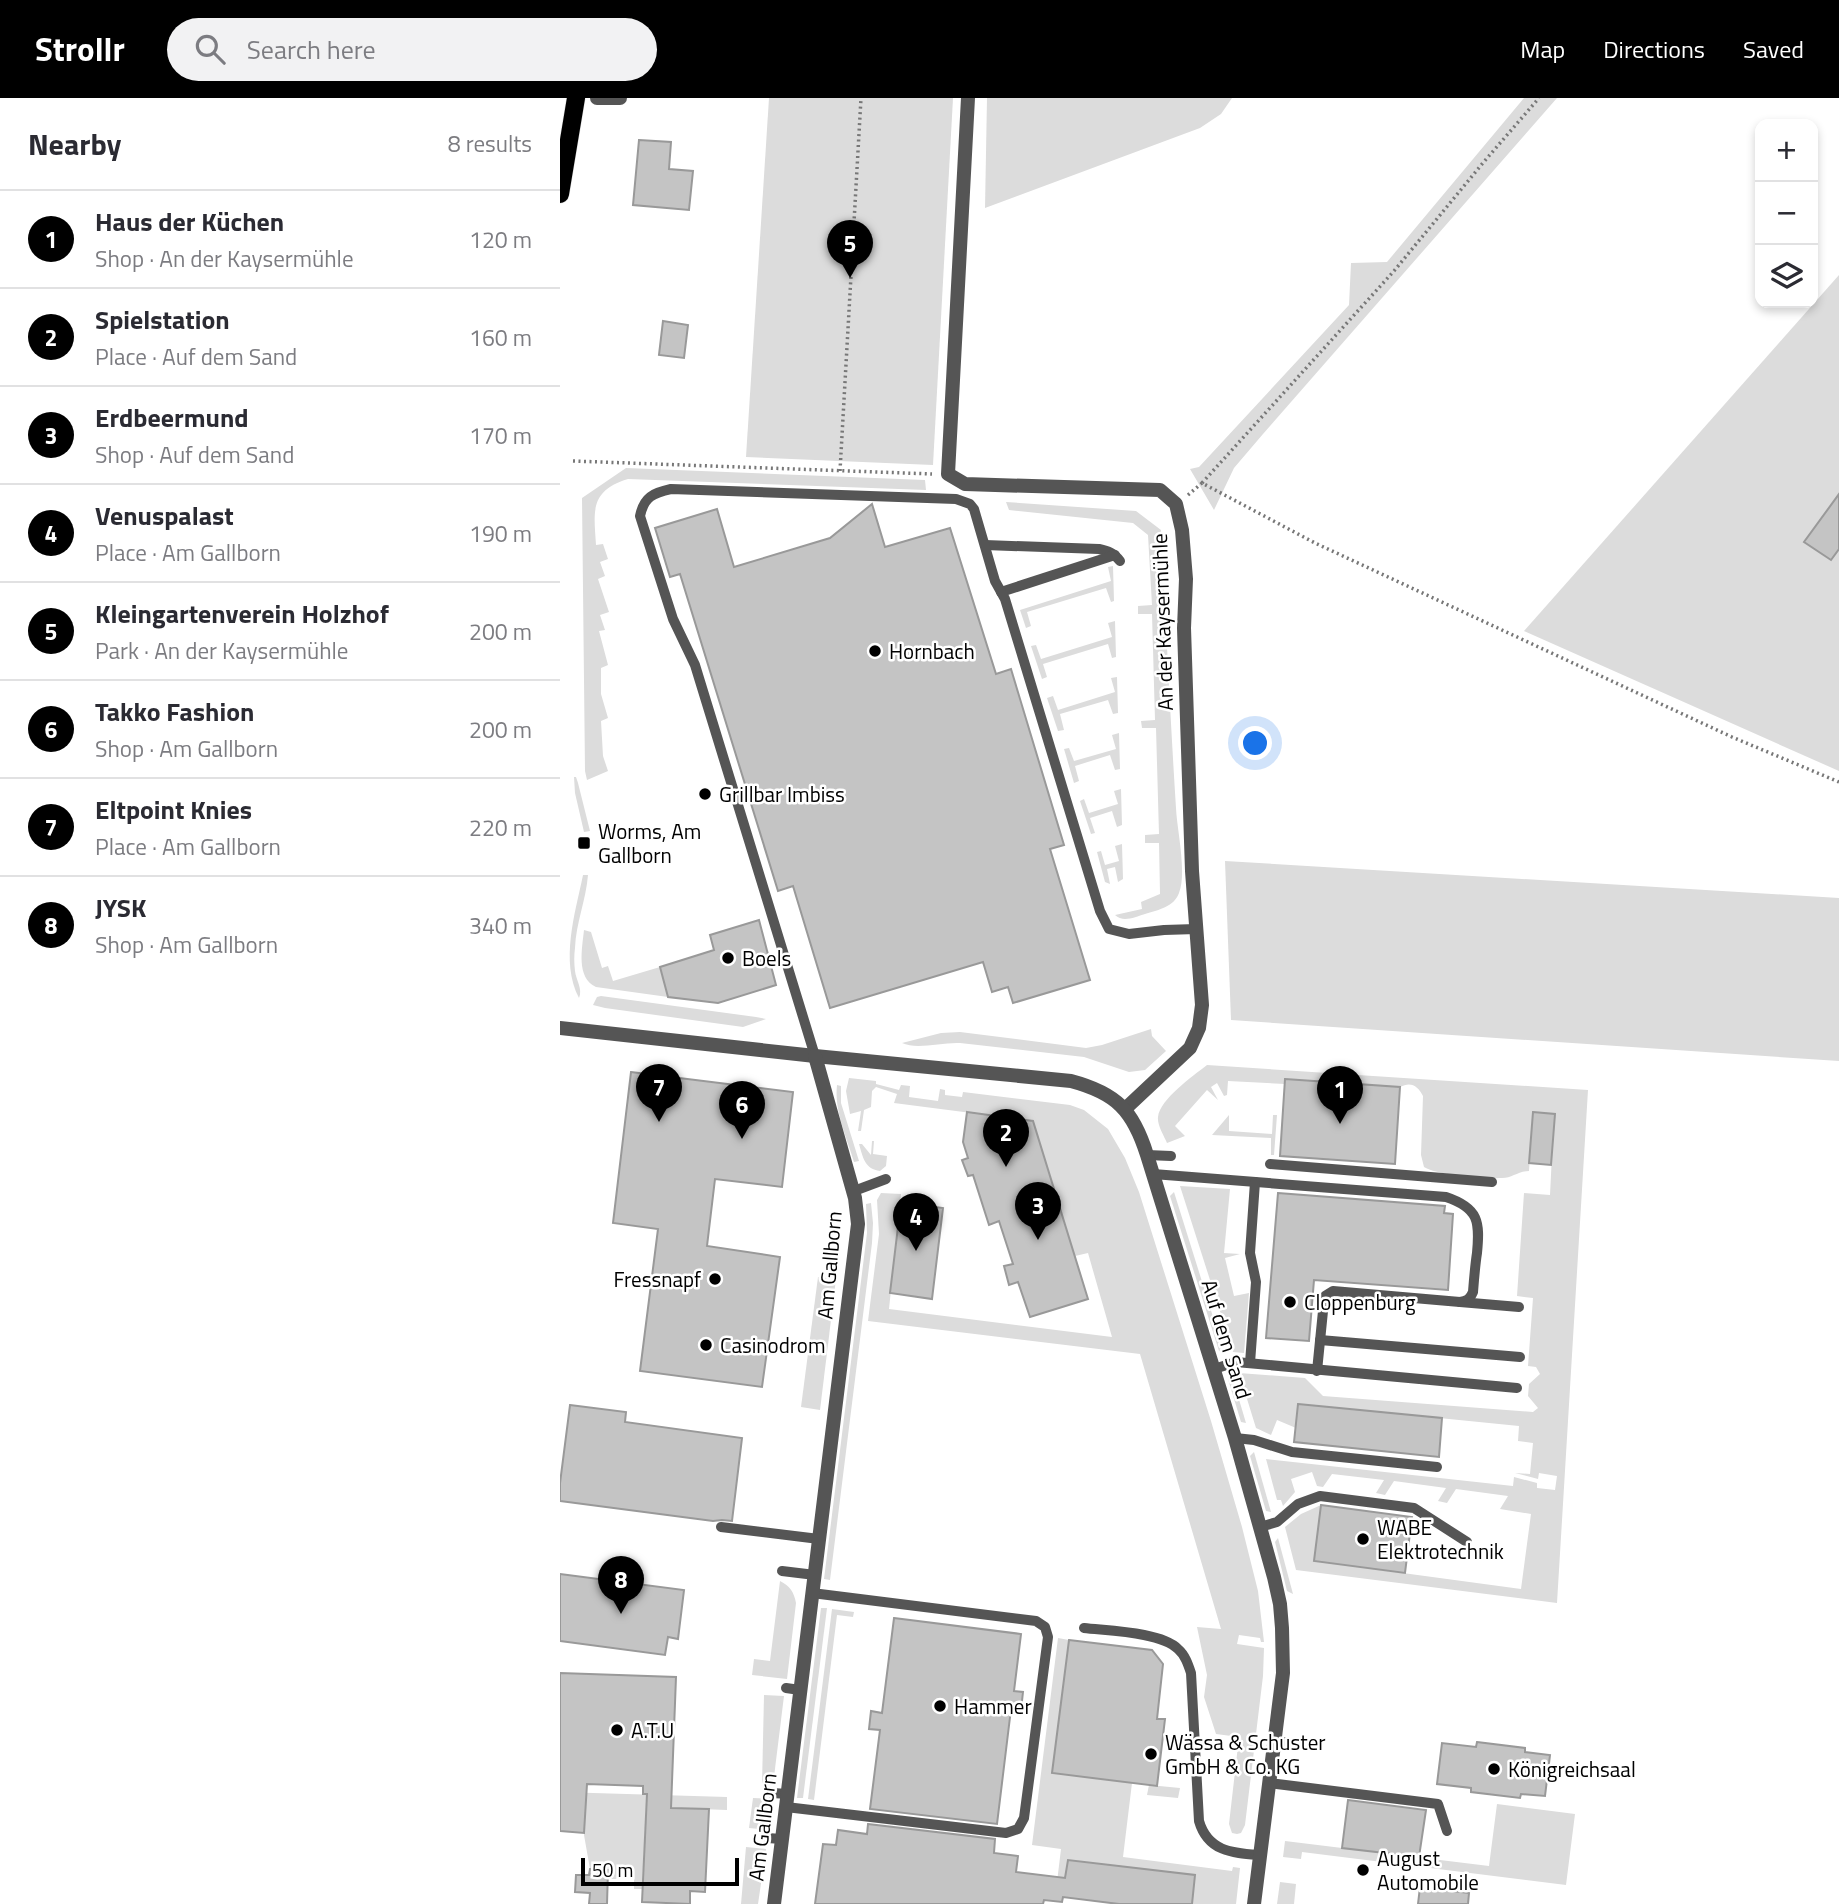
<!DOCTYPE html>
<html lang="en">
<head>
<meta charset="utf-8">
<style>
	:root { --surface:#fff; --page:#f2f2f3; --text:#2b2b33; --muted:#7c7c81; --line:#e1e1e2; --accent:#000 }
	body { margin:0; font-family:"Titillium Web",sans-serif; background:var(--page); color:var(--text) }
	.controls { position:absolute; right:21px; top:21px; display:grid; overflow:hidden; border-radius:14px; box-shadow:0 4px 10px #0003 }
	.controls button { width:63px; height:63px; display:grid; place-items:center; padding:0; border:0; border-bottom:2px solid var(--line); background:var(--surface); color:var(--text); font:35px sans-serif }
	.scale { position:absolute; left:21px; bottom:18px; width:158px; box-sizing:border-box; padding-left:7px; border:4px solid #000; border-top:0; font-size:19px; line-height:24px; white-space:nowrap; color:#000; -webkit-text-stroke:5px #fff; paint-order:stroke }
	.you { position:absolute; left:696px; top:646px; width:24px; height:24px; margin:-18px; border:5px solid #fff; border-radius:50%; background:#1a73e8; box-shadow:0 0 0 10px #1a73e833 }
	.badge { display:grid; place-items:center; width:46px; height:46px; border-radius:50%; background:var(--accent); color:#fff; font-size:23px; font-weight:700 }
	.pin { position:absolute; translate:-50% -58px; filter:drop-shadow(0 2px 4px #0008) }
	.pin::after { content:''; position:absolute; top:37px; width:24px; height:21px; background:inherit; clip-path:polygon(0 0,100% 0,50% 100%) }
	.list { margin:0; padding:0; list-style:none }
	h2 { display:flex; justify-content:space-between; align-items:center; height:91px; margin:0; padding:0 28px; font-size:30px }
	h2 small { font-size:23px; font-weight:400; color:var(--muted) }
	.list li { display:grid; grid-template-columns:46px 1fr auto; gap:21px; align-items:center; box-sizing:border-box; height:98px; padding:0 28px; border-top:2px solid var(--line) }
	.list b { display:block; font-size:26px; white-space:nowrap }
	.list p { margin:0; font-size:23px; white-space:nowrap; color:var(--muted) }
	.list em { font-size:23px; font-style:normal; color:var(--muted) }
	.icon { flex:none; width:38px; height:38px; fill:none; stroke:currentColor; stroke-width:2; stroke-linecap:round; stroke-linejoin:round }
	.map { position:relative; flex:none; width:1279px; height:1806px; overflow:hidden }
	header { display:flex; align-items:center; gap:42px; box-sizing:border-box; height:98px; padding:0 35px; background:var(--accent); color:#fff }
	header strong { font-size:33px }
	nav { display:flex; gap:38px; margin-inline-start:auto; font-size:24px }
	.search { width:490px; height:63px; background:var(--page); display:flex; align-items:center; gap:18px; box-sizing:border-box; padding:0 24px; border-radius:38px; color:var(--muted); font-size:26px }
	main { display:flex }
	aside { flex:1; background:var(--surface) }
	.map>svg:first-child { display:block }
</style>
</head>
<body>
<header>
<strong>Strollr</strong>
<div class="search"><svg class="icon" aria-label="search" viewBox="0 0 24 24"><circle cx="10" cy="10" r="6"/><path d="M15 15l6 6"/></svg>Search here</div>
<nav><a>Map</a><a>Directions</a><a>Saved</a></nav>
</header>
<main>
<aside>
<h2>Nearby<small>8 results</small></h2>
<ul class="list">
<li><span class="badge">1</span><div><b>Haus der Küchen</b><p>Shop · An der Kaysermühle</p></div><em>120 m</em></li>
<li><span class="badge">2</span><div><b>Spielstation</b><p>Place · Auf dem Sand</p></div><em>160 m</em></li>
<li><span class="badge">3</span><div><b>Erdbeermund</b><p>Shop · Auf dem Sand</p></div><em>170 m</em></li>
<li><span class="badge">4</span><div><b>Venuspalast</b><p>Place · Am Gallborn</p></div><em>190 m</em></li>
<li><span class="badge">5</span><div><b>Kleingartenverein Holzhof</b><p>Park · An der Kaysermühle</p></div><em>200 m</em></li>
<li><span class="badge">6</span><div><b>Takko Fashion</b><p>Shop · Am Gallborn</p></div><em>200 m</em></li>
<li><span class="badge">7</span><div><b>Eltpoint Knies</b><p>Place · Am Gallborn</p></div><em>220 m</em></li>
<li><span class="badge">8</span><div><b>JYSK</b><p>Shop · Am Gallborn</p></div><em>340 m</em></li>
</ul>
</aside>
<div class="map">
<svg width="1279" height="1806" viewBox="0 0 1279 1806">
	<rect width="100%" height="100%" fill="#fff"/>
	<g fill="#dcdcdc">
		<path d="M 209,0 L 393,0 L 373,367 L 186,359 Z"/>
		<path d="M 427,0 L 672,0 L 661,16 L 640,30 L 425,110 Z"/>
		<path d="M 964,0 L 997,0 L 703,336 L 674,370 L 654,412 L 630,371 L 639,369 L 789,207 L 791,165 L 827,164 Z"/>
		<path d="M 1279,177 L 1279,673 L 964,533 Z"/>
		<path d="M 66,370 L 365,382 L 366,392 L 68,381 C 29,393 34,414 36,447 L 43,446 L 48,461 L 40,464 L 45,478 L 38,481 L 49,514 L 40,517 L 45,532 L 39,533 L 48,567 L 41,570 L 41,596 L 48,620 L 41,623 L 43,658 L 48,673 L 27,682 L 25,673 L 22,400 Z"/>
		<path d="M 446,404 L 576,413 L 601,432 C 606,525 610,617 616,710 C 617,732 627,775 619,795 C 614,809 598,812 585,816 C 575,819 563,825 555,817 L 582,811 L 581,804 L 600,796 L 599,745 L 585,745 L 585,737 L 599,736 L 596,630 L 582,630 L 581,623 L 595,622 L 592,516 L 578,516 L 578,508 L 592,507 L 588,437 L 573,425 L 449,412 Z"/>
		<path d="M 553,468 L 554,503 L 551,504 L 546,490 L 467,514 L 471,528 L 466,530 L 460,512 L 551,483 L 548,469 Z"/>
		<path d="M 555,523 L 556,559 L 552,560 L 548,546 L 483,566 L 487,579 L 482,581 L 471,548 L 476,547 L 481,561 L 552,539 L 548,525 Z"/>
		<path d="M 557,579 L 558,615 L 553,616 L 548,602 L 500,616 L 504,632 L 498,633 L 487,600 L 493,598 L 498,612 L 555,594 L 551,580 Z"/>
		<path d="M 559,635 L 560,671 L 555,672 L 550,657 L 515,668 L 519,683 L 514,685 L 504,651 L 509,650 L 514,663 L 556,651 L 552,637 Z"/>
		<path d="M 14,679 L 16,679 L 18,685 L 30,733 L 24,734 L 15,695 Z"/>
		<path d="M 561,691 L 562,727 L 557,729 L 552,713 L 530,720 L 535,735 L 531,736 L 520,703 L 524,701 L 529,715 L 558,706 L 554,693 Z"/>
		<path d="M 562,746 L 563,781 L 558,784 L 555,769 L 547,771 L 550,786 L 545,784 L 537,754 L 541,753 L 545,767 L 559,763 L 555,748 Z"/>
		<path d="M 665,763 L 1279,800 L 1279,963 L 671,922 Z"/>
		<path d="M 23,777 L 28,777 C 26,802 16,825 15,850 C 14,857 14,865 15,873 C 16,882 23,891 19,900 C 0,863 15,816 23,777 Z"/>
		<path d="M 24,832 L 31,834 L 42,870 L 48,868 L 53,883 L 100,869 L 108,899 L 36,889 C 16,880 22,851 24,832 Z"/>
		<path d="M 41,898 L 196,919 L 206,921 L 183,929 L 45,910 L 33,907 L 37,899 Z"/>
		<path d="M 591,931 L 592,938 L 606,953 L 585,972 L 569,974 L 524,959 L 400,945 C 382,944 357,952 342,945 L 381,935 L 400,934 L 526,950 L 542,947 Z"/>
		<path d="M 647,967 L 1028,992 L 997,1505 L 736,1472 L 725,1429 L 741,1416 L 761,1407 L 754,1463 L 961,1491 L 971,1416 L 940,1411 L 948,1398 L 896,1391 L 887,1405 L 878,1403 L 886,1390 L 834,1383 L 825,1397 L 816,1395 L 824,1382 L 772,1376 L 763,1389 L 757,1388 L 752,1374 L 731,1381 L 735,1394 L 723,1408 L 721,1402 L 717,1402 L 706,1361 L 953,1388 L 954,1379 L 977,1385 L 977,1390 L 995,1392 L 997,1378 L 979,1375 L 978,1381 L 955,1375 L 970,1376 L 973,1345 L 958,1343 L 959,1328 L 739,1306 L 736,1330 L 717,1322 L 711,1337 L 696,1330 L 679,1275 L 745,1280 L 763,1298 L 973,1314 L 978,1310 L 968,1298 L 969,1286 L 980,1276 L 976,1269 L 968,1268 L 973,1200 L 957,1198 L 964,1095 L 990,1097 L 994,1016 L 973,1015 L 969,1073 C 958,1073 952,1080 942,1080 C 926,1081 876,1077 864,1069 L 861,1057 L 863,998 C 858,988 851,983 840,989 L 726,981 L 725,986 L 668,983 L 667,997 L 664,998 L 657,985 L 651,989 L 658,1002 L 647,992 L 615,1028 L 625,1038 L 607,1045 C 604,1038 597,1027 598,1019 C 600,1001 633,978 647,967 Z"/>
		<path d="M 289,980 L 316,983 L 316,986 L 339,992 L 341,987 L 350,988 L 349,999 L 378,1003 L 380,991 L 385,992 L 385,997 L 402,999 L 403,994 L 510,1007 L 524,1012 L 548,1031 L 565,1060 L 579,1094 L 651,1323 L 682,1429 L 698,1493 L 704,1544 L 701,1544 L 700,1540 L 679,1537 L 677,1546 L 704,1550 L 703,1578 L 685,1727 L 681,1735 L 677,1736 L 672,1735 L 669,1726 L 679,1639 L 656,1636 L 644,1599 L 647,1577 L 637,1529 L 661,1531 L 580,1256 L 308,1223 L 319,1136 L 317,1102 L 321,1095 L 341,1096 L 329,1211 L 552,1239 L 528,1155 L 515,1158 L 473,1023 L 334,1005 L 337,996 L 316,989 L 312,993 L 311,1009 L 304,1012 L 301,1033 L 298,1033 L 301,1013 L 290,1016 L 286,993 Z"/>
		<path d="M 277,987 L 281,988 L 281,1005 L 299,1063 L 294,1064 C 287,1040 274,1013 277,987 Z"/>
		<path d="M 669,1017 L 669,1033 L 712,1036 L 713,1017 L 717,1017 L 714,1057 L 711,1057 L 711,1040 L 652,1037 Z"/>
		<path d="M 312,1043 L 314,1043 L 313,1056 L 327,1058 L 326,1068 L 320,1073 C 305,1071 303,1060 299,1046 L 302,1046 L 311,1057 Z"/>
		<path d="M 620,1088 L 670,1091 L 664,1155 L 680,1156 L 665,1160 L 674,1198 L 689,1195 L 684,1255 L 673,1254 Z"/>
		<path d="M 614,1094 L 664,1254 L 659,1253 L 610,1098 Z"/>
		<path d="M 311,1105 L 313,1125 L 312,1145 L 270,1482 L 264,1481 L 307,1135 L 306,1106 Z"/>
		<path d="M 258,1179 L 276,1181 L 260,1312 L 241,1309 Z"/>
		<path d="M 672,1278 L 686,1325 L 681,1324 L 668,1281 Z"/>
		<path d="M 694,1354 L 711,1414 L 706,1413 L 690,1358 Z"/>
		<path d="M 718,1440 L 733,1496 L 727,1493 L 715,1444 Z"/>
		<path d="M 220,1483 C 230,1488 234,1494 236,1505 L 227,1581 L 192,1577 L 194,1561 L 210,1563 Z"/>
		<path d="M 261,1510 L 267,1510 L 243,1700 L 237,1700 Z"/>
		<path d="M 272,1511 L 294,1514 L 293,1519 L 277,1517 L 254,1702 L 248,1701 Z"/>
		<path d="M 498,1540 L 509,1542 L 493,1675 L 572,1685 L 563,1759 L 672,1773 L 673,1769 L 680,1770 L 676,1806 L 632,1806 L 634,1777 L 508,1762 L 505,1785 L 497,1784 L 501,1751 L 472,1747 Z"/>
		<path d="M 204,1597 L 224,1598 L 213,1687 L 202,1687 Z"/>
		<path d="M 589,1687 L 620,1690 L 618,1700 L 587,1697 Z"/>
		<path d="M 0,1694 L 167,1699 L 167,1712 L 86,1709 L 82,1791 L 74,1791 L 74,1781 L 48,1781 L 48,1772 L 30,1771 L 24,1737 L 25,1715 L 0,1714 Z"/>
		<path d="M 193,1700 L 211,1701 L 208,1732 L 189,1730 Z"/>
		<path d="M 937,1706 L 1015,1716 L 1006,1787 L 742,1754 L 741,1761 L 723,1759 L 725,1743 L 929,1768 Z"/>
		<path d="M 186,1749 L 206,1751 L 198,1806 L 181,1806 Z"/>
		<path d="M 720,1784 L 736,1786 L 734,1806 L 717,1806 Z"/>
	</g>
	<g fill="#c4c4c4" stroke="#999" stroke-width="2">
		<path d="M 79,42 L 111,44 L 109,71 L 133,73 L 129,112 L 73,107 Z"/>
		<path d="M 103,223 L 128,227 L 124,260 L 99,257 Z"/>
		<path d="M 1279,396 L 1279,451 L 1271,462 L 1244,444 Z"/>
		<path d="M 312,406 L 325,449 L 390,430 L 436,576 L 451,571 L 504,747 L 490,751 L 530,882 L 453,905 L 448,889 L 432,894 L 423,864 L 270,910 L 233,788 L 218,793 L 120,476 L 110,479 L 95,430 L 157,411 L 174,469 L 270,440 Z"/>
		<path d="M 199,822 L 216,887 L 158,905 L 108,899 L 100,869 L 154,852 L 150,837 Z"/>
		<path d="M 71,974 L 233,994 L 222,1089 L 155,1081 L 147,1148 L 220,1159 L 202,1289 L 80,1273 L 98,1131 L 53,1125 Z"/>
		<path d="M 725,981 L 840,989 L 835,1066 L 720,1058 Z"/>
		<path d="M 407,1014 L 473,1023 L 528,1201 L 470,1219 L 458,1184 L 449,1187 L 444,1168 L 453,1166 L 439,1123 L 429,1127 L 413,1077 L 408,1078 L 402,1062 L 408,1060 L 403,1044 Z"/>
		<path d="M 973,1014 L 995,1016 L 991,1067 L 969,1065 Z"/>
		<path d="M 718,1095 L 885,1108 L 884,1115 L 893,1116 L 888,1192 L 754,1182 L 749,1243 L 706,1240 Z"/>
		<path d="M 341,1104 L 383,1110 L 372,1201 L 330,1195 Z"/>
		<path d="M 738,1306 L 882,1320 L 879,1359 L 734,1344 Z"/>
		<path d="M 10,1307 L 66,1314 L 65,1324 L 182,1340 L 172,1423 L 162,1422 L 153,1423 L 0,1403 L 0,1385 Z"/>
		<path d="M 761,1407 L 852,1419 L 845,1475 L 754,1463 Z"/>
		<path d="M 0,1476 L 124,1492 L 118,1541 L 108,1539 L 105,1557 L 0,1543 Z"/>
		<path d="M 334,1520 L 461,1536 L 454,1593 L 463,1594 L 461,1612 L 451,1611 L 437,1726 L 310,1711 L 320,1632 L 309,1631 L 311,1613 L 322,1615 Z"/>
		<path d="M 509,1542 L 592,1552 L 603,1566 L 597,1621 L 605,1621 L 597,1688 L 492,1675 Z"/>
		<path d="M 0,1575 L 116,1579 L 111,1710 L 149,1711 L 145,1794 L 130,1793 L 130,1806 L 82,1804 L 87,1696 L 83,1696 L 83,1688 L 27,1686 L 24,1735 L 0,1733 Z"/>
		<path d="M 917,1644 L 965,1650 L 965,1654 L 990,1657 L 985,1698 L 961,1696 L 960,1700 L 911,1694 L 911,1690 L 877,1686 L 882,1645 L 916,1649 Z"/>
		<path d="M 788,1702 L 866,1712 L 859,1759 L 782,1750 Z"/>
		<path d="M 308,1726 L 435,1741 L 434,1755 L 458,1758 L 456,1774 L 505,1780 L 508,1762 L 635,1777 L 632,1806 L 559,1806 L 503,1799 L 502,1804 L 484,1802 L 483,1806 L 255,1806 L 263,1746 L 276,1747 L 278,1732 L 307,1736 Z"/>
		<path d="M 30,1771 L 48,1772 L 47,1806 L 29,1806 L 30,1795 L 15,1794 L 16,1777 L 29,1777 Z"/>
		<path d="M 860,1789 L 909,1795 L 908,1806 L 858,1806 Z"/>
	</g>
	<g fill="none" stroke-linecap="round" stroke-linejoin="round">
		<defs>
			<path id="primary" d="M 0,96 L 16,0"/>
		</defs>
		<use href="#primary" stroke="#dbdbdb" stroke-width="19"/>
		<g stroke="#777" stroke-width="3.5" stroke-dasharray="2 3.5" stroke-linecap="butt">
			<path d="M 13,363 L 372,376"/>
			<path d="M 280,373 L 301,0"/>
			<path d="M 642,385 L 834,173 L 922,66 L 979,0"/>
			<path d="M 628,397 L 642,385 L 755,445 L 1172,639 L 1279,684"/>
		</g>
		<g stroke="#555" stroke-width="10">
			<path d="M 425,447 L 539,451 C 548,453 554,455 560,463"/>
			<path d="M 441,494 L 555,457"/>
			<path d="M 255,958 L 135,567 L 113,521 L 80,418 C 84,399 93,395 111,391 L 396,401 L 410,406 L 414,411 L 435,483 L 445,501 L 540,813 L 549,831 L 569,836 L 604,832 L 636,831"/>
			<path d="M 587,1057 L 611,1058"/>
			<path d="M 710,1066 L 932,1084"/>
			<path d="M 593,1076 L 886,1099 C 919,1110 920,1124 917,1155 C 915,1168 914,1181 913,1194 C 910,1201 907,1203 900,1204 L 773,1193 L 765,1198 L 764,1203 L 757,1273"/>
			<path d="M 294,1093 L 326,1081"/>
			<path d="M 900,1204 L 959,1209"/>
			<path d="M 760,1242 L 960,1259"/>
			<path d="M 690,1265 L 696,1184 L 690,1155 L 695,1084"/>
			<path d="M 654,1271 L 676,1264 L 957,1290"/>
			<path d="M 675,1340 L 694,1342 L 732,1354 L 877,1369"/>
			<path d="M 161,1429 L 259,1441"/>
			<path d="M 700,1429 L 717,1424 L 738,1406 L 760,1398 L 854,1410 L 907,1444"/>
			<path d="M 222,1473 L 255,1477"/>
			<path d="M 524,1530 C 549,1533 601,1534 618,1551 C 625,1557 628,1566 631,1575 L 639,1723 C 648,1754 673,1755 700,1757"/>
			<path d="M 226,1590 L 240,1592"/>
			<path d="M 714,1643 L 738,1646"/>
			<path d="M 709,1685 L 878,1706 L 887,1733"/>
			<path d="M 212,1695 L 228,1696"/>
			<path d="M 226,1709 L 446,1735 L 458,1731 L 464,1720 L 488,1539 L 485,1529 L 476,1523 L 252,1495"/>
			<path d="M 207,1740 L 222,1741"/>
		</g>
		<g stroke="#555" stroke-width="14">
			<path d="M 37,0 L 60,0"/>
			<path d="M 408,0 L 388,376 L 405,386 L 600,392 L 616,406 L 622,432 L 626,481 L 624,530 L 632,773 L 642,907 L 639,930 L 630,950 L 565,1011"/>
			<path d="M 0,930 L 255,958 L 511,983 C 556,995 573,1012 587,1057 L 675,1340 L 714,1479 L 720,1506 L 722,1530 L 723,1575 L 694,1806"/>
			<path d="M 214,1806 L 298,1126 L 295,1100 L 255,958"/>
		</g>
		<use href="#primary" stroke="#000" stroke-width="18"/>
	</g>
	<g fill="#000" stroke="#fff" stroke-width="2.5">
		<circle cx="315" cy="553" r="7"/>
		<circle cx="145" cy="696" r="7"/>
		<rect x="17" y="738" width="14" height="14" rx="3.5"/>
		<circle cx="168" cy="860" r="7"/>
		<circle cx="155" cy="1181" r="7"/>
		<circle cx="730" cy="1204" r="7"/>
		<circle cx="146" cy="1247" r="7"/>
		<circle cx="803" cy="1441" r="7"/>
		<circle cx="380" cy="1608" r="7"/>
		<circle cx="57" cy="1632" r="7"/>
		<circle cx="591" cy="1656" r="7"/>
		<circle cx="934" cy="1671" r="7"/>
		<circle cx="803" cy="1772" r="7"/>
	</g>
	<g text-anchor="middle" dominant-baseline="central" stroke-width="5" stroke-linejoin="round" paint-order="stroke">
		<g font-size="21" fill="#000" stroke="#fff">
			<text transform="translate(602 524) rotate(-92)">An der Kaysermühle</text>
			<text transform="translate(269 1167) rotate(-85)">Am Gallborn</text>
			<text transform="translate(667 1241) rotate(73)">Auf dem Sand</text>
			<text transform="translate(202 1729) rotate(-83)">Am Gallborn</text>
		</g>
		<g font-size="21" fill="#000" stroke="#fff" text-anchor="start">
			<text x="329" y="553">Hornbach</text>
			<text x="159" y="696">Grillbar Imbiss</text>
			<text x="38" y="733">Worms, Am<tspan x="38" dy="24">Gallborn</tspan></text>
			<text x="182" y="860">Boels</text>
			<text x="141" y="1181" text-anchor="end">Fressnapf</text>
			<text x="744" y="1204">Cloppenburg</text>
			<text x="160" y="1247">Casinodrom</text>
			<text x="817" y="1429">WABE<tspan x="817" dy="24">Elektrotechnik</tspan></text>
			<text x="394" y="1608">Hammer</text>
			<text x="71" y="1632">A.T.U</text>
			<text x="605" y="1644">Wässa &amp; Schuster<tspan x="605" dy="24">GmbH &amp; Co. KG</tspan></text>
			<text x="948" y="1671">Königreichsaal</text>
			<text x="817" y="1760">August<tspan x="817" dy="24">Automobile</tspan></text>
		</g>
	</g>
</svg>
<div class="controls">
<button>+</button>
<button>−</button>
<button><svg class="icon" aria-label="layers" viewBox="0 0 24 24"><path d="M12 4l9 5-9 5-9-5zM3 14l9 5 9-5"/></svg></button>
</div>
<div class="scale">50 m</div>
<div class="you"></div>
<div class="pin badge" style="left:780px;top:1026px">1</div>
<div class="pin badge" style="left:446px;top:1069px">2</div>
<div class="pin badge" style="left:478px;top:1142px">3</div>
<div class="pin badge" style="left:356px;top:1153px">4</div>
<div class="pin badge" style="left:290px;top:180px">5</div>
<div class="pin badge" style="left:182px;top:1041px">6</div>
<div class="pin badge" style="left:99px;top:1024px">7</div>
<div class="pin badge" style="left:61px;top:1516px">8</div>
</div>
</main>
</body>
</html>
